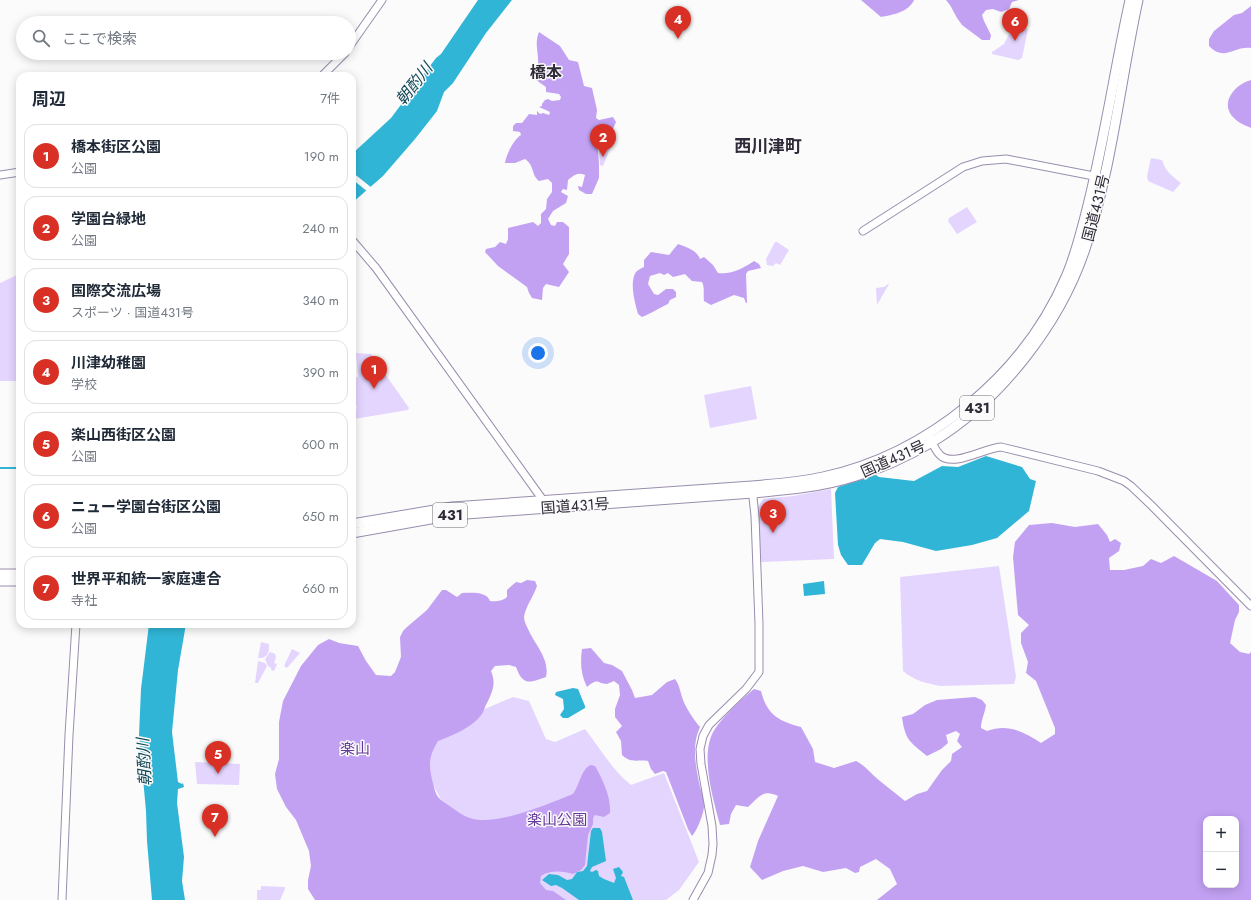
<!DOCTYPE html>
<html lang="ja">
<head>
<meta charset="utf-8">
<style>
	:root { --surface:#fff; --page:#f6f6f7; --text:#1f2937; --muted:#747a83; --line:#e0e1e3; --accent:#d93025 }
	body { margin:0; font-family:Jost,"Noto Sans JP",sans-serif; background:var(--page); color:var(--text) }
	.controls { position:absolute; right:12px; bottom:12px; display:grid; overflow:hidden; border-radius:8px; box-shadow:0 2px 10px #0003 }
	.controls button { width:36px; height:36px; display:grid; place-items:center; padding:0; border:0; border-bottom:1px solid var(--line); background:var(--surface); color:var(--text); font:20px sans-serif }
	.you { position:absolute; left:538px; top:353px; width:14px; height:14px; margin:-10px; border:3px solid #fff; border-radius:50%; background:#1a73e8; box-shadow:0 0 0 6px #1a73e833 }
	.badge { display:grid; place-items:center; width:26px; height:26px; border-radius:50%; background:var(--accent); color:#fff; font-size:13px; font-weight:700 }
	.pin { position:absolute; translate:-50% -33px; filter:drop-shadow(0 1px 2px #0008) }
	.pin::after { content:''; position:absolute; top:21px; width:14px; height:12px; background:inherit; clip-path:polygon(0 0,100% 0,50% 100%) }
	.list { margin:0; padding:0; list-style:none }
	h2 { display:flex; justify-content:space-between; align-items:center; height:52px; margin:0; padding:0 16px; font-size:17px }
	h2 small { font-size:13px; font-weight:400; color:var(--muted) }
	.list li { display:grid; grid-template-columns:26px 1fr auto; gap:12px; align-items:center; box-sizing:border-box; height:64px; margin:0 8px 8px; padding:0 8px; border:1px solid var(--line); border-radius:12px }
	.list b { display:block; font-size:15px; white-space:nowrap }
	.list p { margin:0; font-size:13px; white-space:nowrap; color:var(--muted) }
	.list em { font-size:13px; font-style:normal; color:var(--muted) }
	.icon { flex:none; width:22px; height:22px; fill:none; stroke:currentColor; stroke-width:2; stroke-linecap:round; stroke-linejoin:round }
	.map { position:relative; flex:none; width:1251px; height:900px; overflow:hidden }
	.search { position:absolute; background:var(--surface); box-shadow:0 2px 10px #0003; left:16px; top:16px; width:340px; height:44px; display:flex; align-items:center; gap:10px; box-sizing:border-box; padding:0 14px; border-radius:22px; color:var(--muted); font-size:15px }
	.panel { position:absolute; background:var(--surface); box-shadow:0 2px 10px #0003; left:16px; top:72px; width:340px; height:556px; border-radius:12px }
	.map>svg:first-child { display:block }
</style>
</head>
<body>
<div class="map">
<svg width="1251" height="900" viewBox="0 0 1251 900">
	<rect width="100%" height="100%" fill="#fbfbfb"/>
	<g fill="#e4d5ff">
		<path d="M 1013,26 L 1028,29 L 1022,58 L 1018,60 L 992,54 L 992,52 L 1004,44 Z"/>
		<path d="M 598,140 L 609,142 L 611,146 L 603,166 L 600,165 Z"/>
		<path d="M 1151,158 L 1162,160 C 1165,171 1172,176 1181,183 L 1173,192 L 1148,181 L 1147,176 Z"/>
		<path d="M 967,207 L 977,222 L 957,234 L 948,221 L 949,218 Z"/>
		<path d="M 775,242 L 777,242 L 789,250 L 780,265 L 776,263 L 773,266 L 767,265 L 766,259 Z"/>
		<path d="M 17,275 L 19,275 L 20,280 L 20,381 L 0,381 L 0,283 Z"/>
		<path d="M 888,284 L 889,284 L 877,305 L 876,288 L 884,287 Z"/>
		<path d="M 356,353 L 371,354 L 409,408 L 408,410 L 354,419 L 357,406 L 352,405 L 352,378 L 358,377 Z"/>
		<path d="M 751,386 L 757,419 L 710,428 L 704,395 Z"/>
		<path d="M 831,489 L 834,559 L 760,562 L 758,507 L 763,499 L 793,496 Z"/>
		<path d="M 999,566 L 1016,677 L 1014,684 L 941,686 C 928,684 913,680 903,671 L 900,577 Z"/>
		<path d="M 261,642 L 269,644 C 269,650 269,656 262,658 L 258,658 Z"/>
		<path d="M 292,649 L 300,653 L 287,668 L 284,666 Z"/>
		<path d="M 270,652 L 275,654 L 276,657 L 274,663 L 277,664 L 274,671 L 271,670 L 271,668 L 268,666 L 265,659 Z"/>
		<path d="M 258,661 L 265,663 L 267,666 L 258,683 L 255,683 Z"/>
		<path d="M 513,697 L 529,701 L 546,739 L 555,742 L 585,729 C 600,748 612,770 631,785 L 664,773 L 699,862 L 679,890 L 666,900 L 526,900 L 447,811 L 428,775 L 424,735 Z"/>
		<path d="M 195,762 L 240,764 L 239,785 L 197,784 Z"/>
		<path d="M 261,886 L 285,887 L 285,889 L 280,900 L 257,900 L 257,890 L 261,890 Z"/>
	</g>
	<g fill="#c2a1f3" fill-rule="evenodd">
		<path d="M 861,0 L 914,0 C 909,12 892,15 881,17 Z"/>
		<path d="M 946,0 L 1019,0 L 1012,2 L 1009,9 L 1001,12 L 993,9 L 986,10 L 982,15 L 984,21 L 991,35 L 990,40 L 982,40 L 962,25 L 957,18 L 950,5 Z"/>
		<path d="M 1251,6 L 1251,48 C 1233,46 1225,62 1209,46 L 1209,39 L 1214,31 L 1234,15 L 1242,13 Z"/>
		<path d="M 539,32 L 560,46 L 569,60 L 578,62 L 584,86 L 592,88 L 597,110 L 596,118 L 599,120 L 613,117 L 616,122 L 608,140 L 597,139 L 599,164 L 599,178 L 592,194 L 586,194 L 579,190 L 578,186 L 582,187 L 585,175 C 578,172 574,175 568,180 L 567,190 L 563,189 L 561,192 L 568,196 L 566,203 L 553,211 L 548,219 L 551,225 L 555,226 L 557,222 L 563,222 L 569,227 L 569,254 L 563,264 L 569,272 L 559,287 L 546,284 L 543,288 L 542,300 L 532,298 L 529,293 L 527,287 L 498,266 L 485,252 L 486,249 L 495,247 L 500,242 L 506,244 L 508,239 L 508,228 L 533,222 L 538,226 L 541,223 L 541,214 L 546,209 L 547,199 L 552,192 L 552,183 L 548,179 L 539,181 C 531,175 535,166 525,159 L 515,163 L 505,163 C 506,155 514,139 521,135 L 520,132 L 513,131 L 513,126 L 516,123 L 522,123 L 529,114 L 537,115 L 537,111 L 540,114 L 543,113 L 549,115 L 550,112 L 539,107 L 542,106 L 542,104 L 545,100 L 548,99 L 552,101 L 560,100 L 561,97 L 559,94 L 546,92 L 546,87 L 536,80 C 534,71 537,72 538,64 C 539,53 534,44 539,32 Z"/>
		<path d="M 1251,80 L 1251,128 C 1244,125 1237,122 1232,116 C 1220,101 1236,84 1251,80 Z"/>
		<path d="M 678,244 C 686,247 697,250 700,259 L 704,257 L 713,265 L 718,273 C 731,275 744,268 754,261 L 759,264 L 761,268 L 748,271 L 746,274 L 747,303 L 746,303 L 744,298 L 734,295 L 711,305 L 704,301 C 703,294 705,288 702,282 L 692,281 L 685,274 L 673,277 L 668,273 L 664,275 L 660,273 L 650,276 L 648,284 L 654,294 L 658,295 L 666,289 L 673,289 L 676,292 L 676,297 L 670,300 L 668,304 C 659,308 652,313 642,317 L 638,314 C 635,303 629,282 636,272 C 638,270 641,268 644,267 L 644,260 L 651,252 L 669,255 Z"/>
		<path d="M 1052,523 L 1075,527 L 1098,524 L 1107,535 L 1110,542 L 1115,539 L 1121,543 L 1119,551 L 1109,558 L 1110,570 L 1124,570 L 1143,566 L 1151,559 L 1161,563 L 1174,556 L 1217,581 L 1239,605 L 1239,612 L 1235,620 L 1230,643 L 1240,652 L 1249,654 L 1251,652 L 1251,900 L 877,900 L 897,884 L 890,869 L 876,859 L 860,867 L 859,872 L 855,873 L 846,868 L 823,872 L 803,866 L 783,871 L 762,880 L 750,867 L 758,841 L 778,796 C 763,789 759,797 748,807 L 736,805 L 731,814 L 729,824 L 720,825 C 713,799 699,752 715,729 C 725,714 741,700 754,689 L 761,691 C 767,715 779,721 801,727 L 813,749 L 815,762 L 834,768 L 856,761 C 866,766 871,774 880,781 C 888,788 897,794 905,801 L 917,794 L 927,791 L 942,770 L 951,761 L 952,754 L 962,747 L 957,741 L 960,734 L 956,731 L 946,735 L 948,743 L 941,749 L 927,756 C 910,742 905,740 902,717 L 913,714 L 925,705 L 937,700 L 975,697 L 982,700 L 986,705 C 985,713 981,720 981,728 L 987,731 C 1008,723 1024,732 1041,743 L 1055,734 L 1055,728 L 1036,681 L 1026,673 L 1028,662 L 1021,643 L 1021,633 L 1029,625 L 1018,615 L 1013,557 L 1015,542 L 1029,525 ZM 1206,819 L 1236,819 L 1236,885 L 1206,885 Z"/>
		<path d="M 527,580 L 535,581 L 537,586 C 534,595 525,608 524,617 C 524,621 526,625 528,629 C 535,645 550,659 546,677 C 529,683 523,686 516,667 L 509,665 L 495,666 L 491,671 C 496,683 493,691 487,703 C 485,706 484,711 482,714 C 472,728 453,735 438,741 C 427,759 429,768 434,787 C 437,800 442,800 451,807 C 458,812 465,817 473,819 C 499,825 548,804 573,794 C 580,784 580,772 590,765 L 595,766 C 603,780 611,797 610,813 L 604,817 L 595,815 L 593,818 L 593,824 L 588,835 L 585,865 L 581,870 L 573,874 C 563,871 550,870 541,876 L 540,883 L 546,890 L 553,891 L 566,900 L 315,900 L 308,889 L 308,880 L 311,866 L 309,851 L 296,820 L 286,807 L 277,789 L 275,774 L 279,759 L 279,722 L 283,701 L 301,666 L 318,645 L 329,639 L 339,643 L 358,646 L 366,661 L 376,675 L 391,676 L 395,672 L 401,657 L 400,637 L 403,631 L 407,627 L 427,610 L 442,590 L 446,590 L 457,597 L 462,593 C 472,593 486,591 490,601 C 496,602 503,601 507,597 L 507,590 L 516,582 L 521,583 Z"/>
		<path d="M 591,648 L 604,663 L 612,665 L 622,671 L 632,690 L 635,698 L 652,695 L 667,682 L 675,679 C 680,686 680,692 683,700 C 686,708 694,720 700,727 C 691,746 696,768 700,787 C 702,793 704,799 704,806 C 704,813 697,831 692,836 L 688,829 L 666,772 L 663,771 L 655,774 L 651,769 L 648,761 C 637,759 632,764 622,755 L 621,741 L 616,732 L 622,726 L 615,717 L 615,709 L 620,695 L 619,685 L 614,681 C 612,682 609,683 607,684 C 597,684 599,677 587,687 C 581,675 580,663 582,649 Z"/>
	</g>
	<g fill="#31b5d7">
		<path d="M 478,0 L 512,0 L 486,33 L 453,83 L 444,92 L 437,111 L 415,139 L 383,176 L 352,203 L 352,154 L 391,118 L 436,58 L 441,54 Z"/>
		<path d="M 986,456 L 1022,467 L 1030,479 L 1036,481 L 1029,511 L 997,538 L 972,545 L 936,551 L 903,542 L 880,539 L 875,543 L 862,565 L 848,565 L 841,555 L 838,545 L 835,493 L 838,487 L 876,475 L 879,477 L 914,481 L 942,466 L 958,467 Z"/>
		<path d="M 824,581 L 825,594 L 804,596 L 803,584 Z"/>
		<path d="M 149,624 L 186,624 L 178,670 L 172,732 L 178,782 L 182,784 L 183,783 L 184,787 L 178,789 L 177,803 L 184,857 L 182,881 L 185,900 L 152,900 L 147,841 L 146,811 L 139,735 L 141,689 Z"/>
		<path d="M 573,688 L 578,689 L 585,706 L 585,708 L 568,718 L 563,718 L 560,715 L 564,709 L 563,699 L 555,695 L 556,692 Z"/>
		<path d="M 593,828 L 600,828 L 602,832 L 606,861 L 592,867 L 590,871 L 592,872 L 596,870 L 598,871 L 599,876 L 604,879 L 614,883 L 616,878 L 613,869 L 619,867 L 623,872 L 621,876 L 624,877 L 633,900 L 579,900 L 562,888 L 556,885 L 551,886 L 542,880 L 549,874 L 558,875 L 567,880 L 572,879 L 577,872 L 583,871 L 587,866 L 591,831 Z"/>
	</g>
	<path fill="#fbfbfb" d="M 352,172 L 372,188 L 368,192 L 352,179 Z"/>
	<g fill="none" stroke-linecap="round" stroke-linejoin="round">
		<path stroke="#31b5d7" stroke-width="2" d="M 0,468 L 20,468"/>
		<defs>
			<g id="tertiary">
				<path d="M 349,47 L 382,0"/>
				<path d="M 322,76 L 345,53"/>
				<path d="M 0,175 L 20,172"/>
				<path d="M 863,231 L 963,167 L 982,161 L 1006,159 L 1104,178"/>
				<path d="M 352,240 L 376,268 L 545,503"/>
				<path d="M 930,438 C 933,444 935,450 940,455 C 953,468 984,448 1001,447 L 1098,471 L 1124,481 L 1131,486 L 1151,505 L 1251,606"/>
				<path d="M 62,900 L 69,735 L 76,624"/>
				<path d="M 693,900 L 708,873 L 712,855 L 713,844 L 712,826 L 701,764 L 700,749 L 703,736 L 709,725 L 746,689 L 759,672 L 759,624 L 755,516 L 752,488"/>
			</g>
			<g id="trunk">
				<path d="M 352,524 L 452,507 L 752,486 C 776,484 800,482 823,477 C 928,454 1024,375 1066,277 C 1076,254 1082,229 1088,205 C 1105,137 1115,68 1130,0"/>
				<path d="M 352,533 L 453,515 L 753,493 C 787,490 822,487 856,476 C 882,468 908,456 932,442 C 1000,401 1060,324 1085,249 C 1112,168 1120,83 1138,0"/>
				<path d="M 0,574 L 20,574"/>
				<path d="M 0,581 L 20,581"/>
			</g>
		</defs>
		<use href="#tertiary" stroke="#998dad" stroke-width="9"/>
		<use href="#trunk" stroke="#998dad" stroke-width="11"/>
		<use href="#tertiary" stroke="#fff" stroke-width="7"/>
		<use href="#trunk" stroke="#fff" stroke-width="9"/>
	</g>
	<g text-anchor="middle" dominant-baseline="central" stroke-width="3" stroke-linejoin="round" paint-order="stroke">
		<g fill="#fbfbfb" stroke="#6d6972" stroke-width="1">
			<rect x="960" y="396" width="34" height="24" rx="3"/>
			<rect x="433" y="503" width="34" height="24" rx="3"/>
		</g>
		<g font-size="14" font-weight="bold" fill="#302b38">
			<text x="977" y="408">431</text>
			<text x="450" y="515">431</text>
		</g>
		<g font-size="15" fill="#302b38" stroke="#fbfbfb">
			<text transform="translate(1096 208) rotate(-76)">国道431号</text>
			<text transform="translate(893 459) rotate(-24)">国道431号</text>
			<text transform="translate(575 506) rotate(-4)">国道431号</text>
		</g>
		<g font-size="15" fill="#653a98" stroke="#fbfbfb">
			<text x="355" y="749">楽山</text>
			<text x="557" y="820">楽山公園</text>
		</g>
		<g font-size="16" font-weight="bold" fill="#302b38" stroke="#fbfbfb">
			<text x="546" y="72">橋本</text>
		</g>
		<g font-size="16" font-style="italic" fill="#104655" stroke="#fbfbfb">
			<text transform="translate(414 84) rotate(-52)">朝酌川</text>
			<text transform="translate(144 762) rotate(-93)">朝酌川</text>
		</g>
		<g font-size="17" font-weight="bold" fill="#302b38" stroke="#fbfbfb">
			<text x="768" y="146">西川津町</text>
		</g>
	</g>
</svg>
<div class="controls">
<button>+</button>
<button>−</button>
</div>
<div class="you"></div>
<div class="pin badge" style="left:374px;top:389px">1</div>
<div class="pin badge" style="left:603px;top:157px">2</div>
<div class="pin badge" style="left:773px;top:533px">3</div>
<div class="pin badge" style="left:678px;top:39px">4</div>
<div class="pin badge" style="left:218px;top:774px">5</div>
<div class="pin badge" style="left:1015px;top:41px">6</div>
<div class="pin badge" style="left:215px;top:837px">7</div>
<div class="search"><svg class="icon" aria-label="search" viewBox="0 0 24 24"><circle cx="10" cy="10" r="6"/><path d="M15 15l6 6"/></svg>ここで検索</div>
<section class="panel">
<h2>周辺<small>7件</small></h2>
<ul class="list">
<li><span class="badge">1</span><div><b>橋本街区公園</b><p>公園</p></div><em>190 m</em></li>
<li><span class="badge">2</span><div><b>学園台緑地</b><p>公園</p></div><em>240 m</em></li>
<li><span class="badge">3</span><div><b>国際交流広場</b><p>スポーツ · 国道431号</p></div><em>340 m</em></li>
<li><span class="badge">4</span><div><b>川津幼稚園</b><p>学校</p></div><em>390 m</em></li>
<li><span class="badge">5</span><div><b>楽山西街区公園</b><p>公園</p></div><em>600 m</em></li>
<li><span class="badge">6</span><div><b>ニュー学園台街区公園</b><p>公園</p></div><em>650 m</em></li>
<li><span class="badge">7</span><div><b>世界平和統一家庭連合</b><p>寺社</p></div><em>660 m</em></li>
</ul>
</section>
</div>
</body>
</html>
